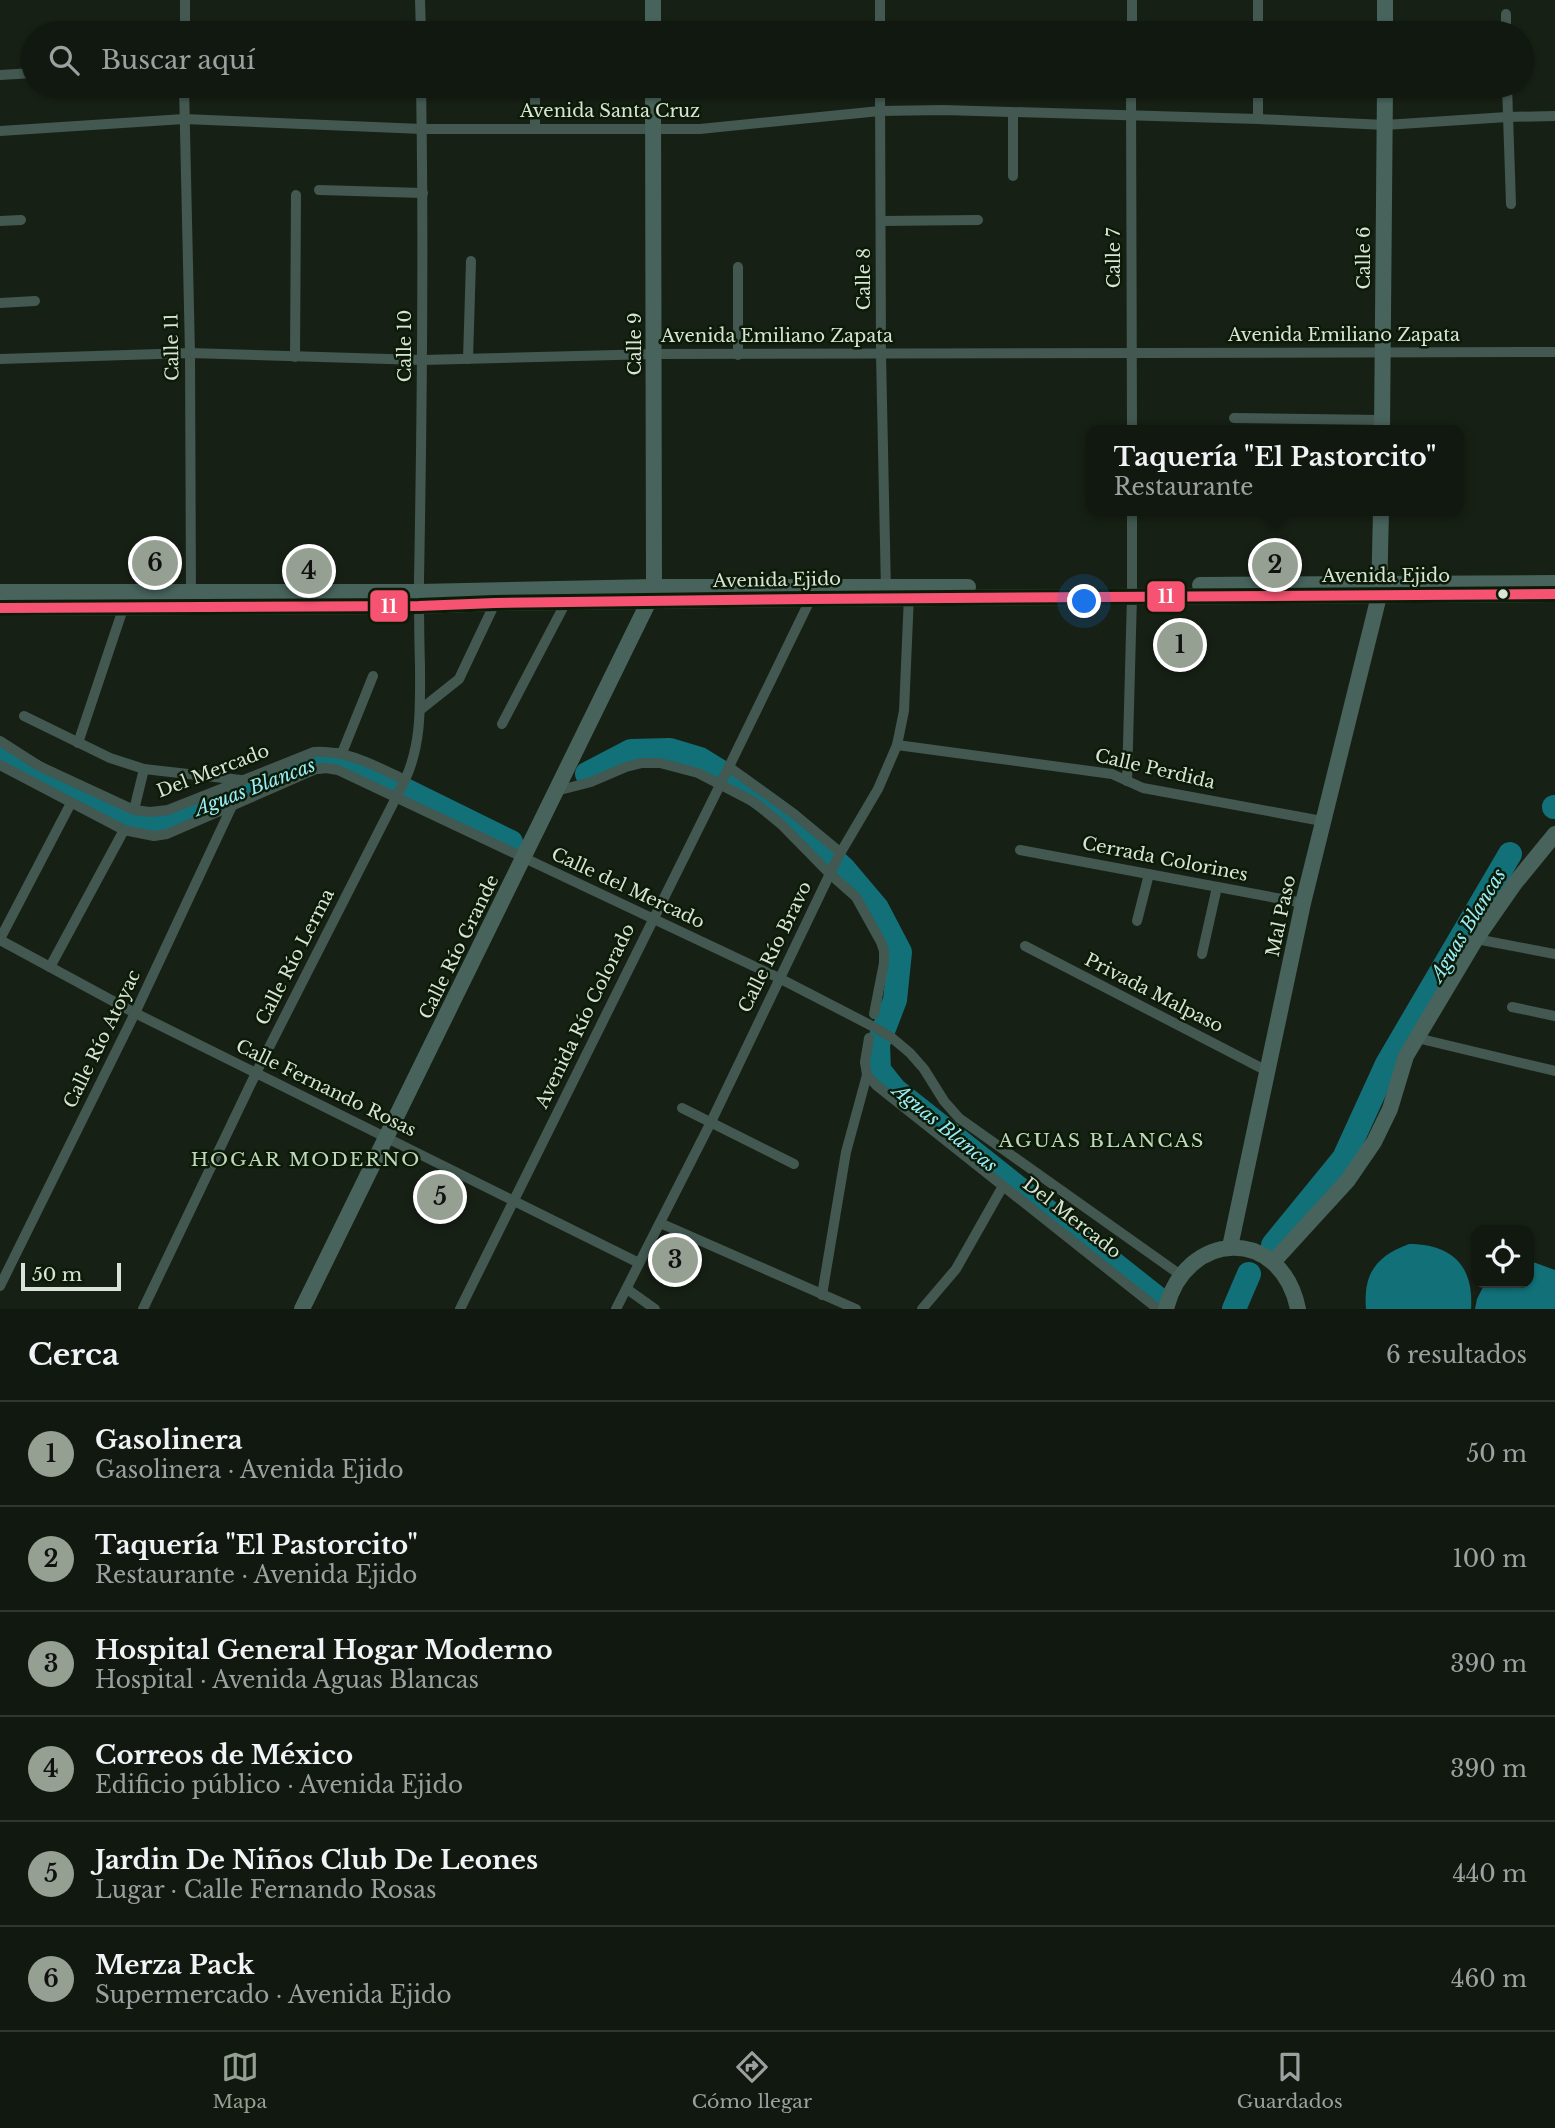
<!DOCTYPE html>
<html lang="es">
<head>
<meta charset="utf-8">
<style>
	:root { --surface:#111810; --page:#1a2119; --text:#f1f3f6; --muted:#9ca09f; --line:#303730; --accent:#959f92 }
	body { margin:0; font-family:"Libre Baskerville",serif; background:var(--page); color:var(--text) }
	.controls { position:absolute; right:21px; bottom:21px; display:grid; overflow:hidden; border-radius:14px; box-shadow:0 2px 5px #0004 }
	.controls button { width:63px; height:63px; display:grid; place-items:center; padding:0; border:0; border-bottom:2px solid var(--line); background:var(--surface); color:var(--text); font:35px sans-serif }
	.scale { position:absolute; left:21px; bottom:18px; width:100px; box-sizing:border-box; padding-left:7px; border:4px solid #d9e4d6; border-top:0; font-size:19px; line-height:24px; white-space:nowrap; color:#d9e4d6; -webkit-text-stroke:5px #0b1b07; paint-order:stroke }
	.you { position:absolute; left:1085px; top:602px; width:24px; height:24px; margin:-18px; border:5px solid #fff; border-radius:50%; background:#1a73e8; box-shadow:0 0 0 10px #1a73e833 }
	.badge { display:grid; place-items:center; width:46px; height:46px; border-radius:50%; background:var(--accent); color:#111; font-size:23px; font-weight:700 }
	.pin { position:absolute; translate:-50% -50%; border:4px solid #fff; box-shadow:0 2px 7px #0006 }
	.popup { position:absolute; left:1086px; top:425px; width:378px; height:91px; box-sizing:border-box; display:grid; place-content:center; border-radius:14px; background:var(--surface); filter:drop-shadow(0 2px 5px #0005); font-size:23px; white-space:nowrap; color:var(--muted) }
	.popup b { font-size:26px; color:var(--text) }
	.popup::after { content:''; position:absolute; left:50%; top:100%; margin-left:-14px; border:14px solid transparent; border-top-color:var(--surface) }
	.list { margin:0; padding:0; list-style:none }
	h2 { display:flex; justify-content:space-between; align-items:center; height:91px; margin:0; padding:0 28px; font-size:30px }
	h2 small { font-size:23px; font-weight:400; color:var(--muted) }
	.list li { display:grid; grid-template-columns:46px 1fr auto; gap:21px; align-items:center; box-sizing:border-box; height:105px; padding:0 28px; border-top:2px solid var(--line) }
	.list b { display:block; font-size:26px; white-space:nowrap }
	.list p { margin:0; font-size:23px; white-space:nowrap; color:var(--muted) }
	.list em { font-size:23px; font-style:normal; color:var(--muted) }
	.icon { flex:none; width:38px; height:38px; fill:none; stroke:currentColor; stroke-width:2; stroke-linecap:round; stroke-linejoin:round }
	.map { position:relative; flex:none; width:1555px; height:1309px; overflow:hidden }
	.search { position:absolute; background:var(--surface); box-shadow:0 2px 5px #0004; left:21px; right:21px; top:21px; height:77px; display:flex; align-items:center; gap:18px; box-sizing:border-box; padding:0 24px; border-radius:38px; color:var(--muted); font-size:26px }
	.sheet { height:721px; background:var(--surface) }
	nav { display:flex; justify-content:space-around; align-items:center; box-sizing:border-box; height:98px; border-top:2px solid var(--line); background:var(--surface); font-size:19px; color:var(--muted) }
	nav a { display:grid; justify-items:center; gap:4px }
	nav .on { color:var(--accent) }
	.map>svg:first-child { display:block }
</style>
</head>
<body>
<div class="map">
<svg width="1555" height="1309" viewBox="0 0 1555 1309">
	<rect width="100%" height="100%" fill="#172015"/>
	<g fill="#127079">
		<path d="M 1409,1244 C 1452,1244 1474,1266 1471,1309 L 1366,1309 C 1363,1274 1376,1256 1409,1244 Z"/>
		<path d="M 1533,1262 L 1555,1270 L 1555,1309 L 1475,1309 L 1477,1299 L 1485,1283 L 1529,1283 L 1529,1263 Z"/>
	</g>
	<g fill="none" stroke-linecap="round" stroke-linejoin="round">
		<g stroke="#127079" stroke-width="24">
			<path d="M 0,752 L 55,783 L 137,822 L 168,820 L 314,762 L 337,760 L 387,781 L 511,842"/>
			<path d="M 587,774 L 631,751 L 670,750 L 700,759 L 739,783 L 790,820 L 844,869 L 877,908 L 900,952 L 895,1000 L 878,1044 L 879,1070 L 895,1090 L 1161,1301"/>
			<path d="M 1554,807 L 1555,807"/>
			<path d="M 1273,1245 L 1344,1158 L 1387,1064 L 1510,854"/>
			<path d="M 1234,1309 L 1249,1274"/>
		</g>
		<g stroke="#425850" stroke-width="10">
			<path d="M 420,0 L 421,33"/>
			<path d="M 880,0 L 880,33"/>
			<path d="M 1258,0 L 1258,33"/>
			<path d="M 1506,14 L 1506,33"/>
			<path d="M 522,26 L 526,33"/>
			<path d="M 185,33 L 185,0"/>
			<path d="M 1132,33 L 1132,0"/>
			<path d="M 0,75 L 33,73"/>
			<path d="M 184,86 L 190,353 L 191,597"/>
			<path d="M 880,86 L 881,354 L 886,592"/>
			<path d="M 1131,86 L 1132,430"/>
			<path d="M 1258,86 L 1258,119"/>
			<path d="M 1507,86 L 1511,204"/>
			<path d="M 535,129 L 535,86"/>
			<path d="M 0,131 L 184,119 L 422,129 L 700,129 L 880,111 L 943,110 L 1258,119 L 1385,125 L 1507,117 L 1555,116"/>
			<path d="M 1013,176 L 1013,113"/>
			<path d="M 319,190 L 423,193"/>
			<path d="M 0,221 L 21,220"/>
			<path d="M 881,221 L 978,220"/>
			<path d="M 0,303 L 35,301"/>
			<path d="M 738,355 L 738,267"/>
			<path d="M 295,357 L 296,195"/>
			<path d="M 0,359 L 190,353 L 422,360 L 655,354 L 1555,352"/>
			<path d="M 468,359 L 471,261"/>
			<path d="M 1234,418 L 1382,420"/>
			<path d="M 420,710 L 459,679 L 495,603"/>
			<path d="M 24,716 L 110,758 L 144,769 L 241,780"/>
			<path d="M 502,724 L 566,602"/>
			<path d="M 0,741 L 39,766 L 134,810 L 150,812 L 168,810 L 314,752 C 348,750 375,766 405,780"/>
			<path d="M 78,743 L 125,603"/>
			<path d="M 897,745 L 1112,774 L 1143,788 L 1322,821"/>
			<path d="M 342,753 L 373,676"/>
			<path d="M 0,765 L 124,830 L 154,836 L 167,834 L 316,769 L 326,768 L 338,770 L 779,978 L 872,1026 L 891,1037 L 910,1053 L 924,1069 L 944,1101 L 959,1118 L 1182,1276"/>
			<path d="M 729,767 L 794,814 L 840,852"/>
			<path d="M 1127,781 L 1132,596 L 1132,511"/>
			<path d="M 556,791 L 591,782 L 626,767 L 642,763 L 660,763 L 698,773 L 754,802 L 781,824 L 830,874 L 856,897 L 881,942 L 884,951 L 884,963 L 874,1014"/>
			<path d="M 134,810 L 144,769"/>
			<path d="M 1020,850 L 1303,903"/>
			<path d="M 1137,921 L 1149,874"/>
			<path d="M 0,939 L 71,803"/>
			<path d="M 1476,939 L 1555,954"/>
			<path d="M 0,940 L 135,1013 L 639,1263"/>
			<path d="M 1025,946 L 1267,1071"/>
			<path d="M 1202,954 L 1217,887"/>
			<path d="M 50,967 L 124,830"/>
			<path d="M 1512,1007 L 1555,1016"/>
			<path d="M 1417,1038 L 1555,1071"/>
			<path d="M 867,1075 L 876,1085 L 1158,1309"/>
			<path d="M 682,1108 L 794,1164"/>
			<path d="M 660,1223 L 856,1309"/>
			<path d="M 0,1286 L 135,1013 L 232,806"/>
			<path d="M 627,1289 L 655,1309"/>
			<path d="M 822,1295 L 846,1152 L 867,1075 L 865,1062 L 869,1038"/>
			<path d="M 143,1309 L 256,1073 L 405,780 C 422,743 420,705 420,665 C 419,637 419,608 419,580 C 422,415 424,251 421,86"/>
			<path d="M 460,1309 L 723,779 L 812,596"/>
			<path d="M 616,1309 L 711,1122 L 838,857 L 878,789 L 897,745 L 904,711 L 909,595"/>
			<path d="M 922,1309 L 956,1269 L 1003,1186"/>
		</g>
		<g stroke="#47635b" stroke-width="16">
			<path d="M 653,0 L 653,33"/>
			<path d="M 1385,33 L 1385,0"/>
			<path d="M 1382,430 L 1385,86"/>
			<path d="M 1200,585 L 1555,583"/>
			<path d="M 0,592 L 419,592 L 654,587 L 968,587"/>
			<path d="M 0,608 L 419,606 L 495,603 L 810,599 L 1555,594"/>
			<path d="M 1230,1247 L 1303,903 L 1379,596 L 1381,511"/>
			<path d="M 1273,1262 L 1348,1180 L 1374,1142 L 1390,1109 L 1406,1056 L 1476,939 L 1515,883 L 1555,834"/>
			<path d="M 302,1309 L 649,601 L 654,587 L 653,86"/>
			<path d="M 1166,1309 C 1185,1230 1281,1225 1298,1309"/>
		</g>
		<defs>
			<path id="bus-1" d="M 0,608 L 419,606 L 495,603 L 810,599 L 1555,594"/>
		</defs>
		<use href="#bus-1" stroke="#0b1b07" stroke-width="16"/>
		<use href="#bus-1" stroke="#f65372" stroke-width="10"/>
	</g>
	<circle fill="#d9e4d6" stroke="#0b1b07" stroke-width="2.5" cx="1503" cy="594" r="6"/>
	<g text-anchor="middle" dominant-baseline="central" stroke-width="5" stroke-linejoin="round" paint-order="stroke">
		<g font-size="18" fill="#d9e4d6" stroke="#0b1b07">
			<text x="610" y="111">Avenida Santa Cruz</text>
			<text transform="translate(1114 258) rotate(-90)">Calle 7</text>
			<text transform="translate(1364 258) rotate(-90)">Calle 6</text>
			<text transform="translate(864 279) rotate(-90)">Calle 8</text>
			<text x="1344" y="335">Avenida Emiliano Zapata</text>
			<text x="777" y="336">Avenida Emiliano Zapata</text>
			<text transform="translate(635 344) rotate(-90)">Calle 9</text>
			<text transform="translate(405 346) rotate(-90)">Calle 10</text>
			<text transform="translate(172 347) rotate(-91)">Calle 11</text>
			<text x="1386" y="576">Avenida Ejido</text>
			<text transform="translate(777 580) rotate(-1)">Avenida Ejido</text>
			<text transform="translate(1155 769) rotate(13)">Calle Perdida</text>
			<text transform="translate(213 771) rotate(-21)">Del Mercado</text>
			<text transform="translate(1165 859) rotate(11)">Cerrada Colorines</text>
			<text transform="translate(628 888) rotate(25)">Calle del Mercado</text>
			<text transform="translate(1281 916) rotate(-78)">Mal Paso</text>
			<text transform="translate(459 947) rotate(-64)">Calle Río Grande</text>
			<text transform="translate(775 947) rotate(-64)">Calle Río Bravo</text>
			<text transform="translate(295 957) rotate(-63)">Calle Río Lerma</text>
			<text transform="translate(1154 993) rotate(27)">Privada Malpaso</text>
			<text transform="translate(585 1016) rotate(-64)">Avenida Río Colorado</text>
			<text transform="translate(102 1039) rotate(-64)">Calle Río Atoyac</text>
			<text transform="translate(326 1088) rotate(26)">Calle Fernando Rosas</text>
			<text transform="translate(1072 1218) rotate(38)">Del Mercado</text>
		</g>
		<g font-size="19" font-style="italic" fill="#99ecf8" stroke="#0b1b07">
			<text transform="translate(255 787) rotate(-21)">Aguas Blancas</text>
			<text transform="translate(1468 925) rotate(-59)">Aguas Blancas</text>
			<text transform="translate(945 1128) rotate(39)">Aguas Blancas</text>
		</g>
		<g font-size="19" letter-spacing="2" fill="#c1d7bb" stroke="#0b1b07">
			<text x="1102" y="1140">AGUAS BLANCAS</text>
			<text x="306" y="1159">HOGAR MODERNO</text>
		</g>
	</g>
	<g stroke="#0b1b07" stroke-width="2.5">
		<rect x="1146" y="580" width="40" height="33" rx="7" fill="#f65372"/>
		<rect x="369" y="589" width="40" height="34" rx="7" fill="#f65372"/>
	</g>
	<g font-size="19" text-anchor="middle" font-weight="bold" fill="#fff">
		<text x="1166" y="603">11</text>
		<text x="389" y="613">11</text>
	</g>
</svg>
<div class="controls">
<button><svg class="icon" aria-label="locate" viewBox="0 0 24 24"><circle cx="12" cy="12" r="6"/><path d="M12 2v4M12 18v4M2 12h4M18 12h4"/></svg></button>
</div>
<div class="scale">50 m</div>
<div class="you"></div>
<div class="pin badge" style="left:1180px;top:645px">1</div>
<div class="pin badge" style="left:1275px;top:565px">2</div>
<div class="popup"><b>Taquería &quot;El Pastorcito&quot;</b>Restaurante</div>
<div class="pin badge" style="left:675px;top:1260px">3</div>
<div class="pin badge" style="left:309px;top:571px">4</div>
<div class="pin badge" style="left:440px;top:1197px">5</div>
<div class="pin badge" style="left:155px;top:563px">6</div>
<div class="search"><svg class="icon" aria-label="search" viewBox="0 0 24 24"><circle cx="10" cy="10" r="6"/><path d="M15 15l6 6"/></svg>Buscar aquí</div>
</div>
<section class="sheet">
<h2>Cerca<small>6 resultados</small></h2>
<ul class="list">
<li><span class="badge">1</span><div><b>Gasolinera</b><p>Gasolinera · Avenida Ejido</p></div><em>50 m</em></li>
<li><span class="badge">2</span><div><b>Taquería &quot;El Pastorcito&quot;</b><p>Restaurante · Avenida Ejido</p></div><em>100 m</em></li>
<li><span class="badge">3</span><div><b>Hospital General Hogar Moderno</b><p>Hospital · Avenida Aguas Blancas</p></div><em>390 m</em></li>
<li><span class="badge">4</span><div><b>Correos de México</b><p>Edificio público · Avenida Ejido</p></div><em>390 m</em></li>
<li><span class="badge">5</span><div><b>Jardin De Niños Club De Leones</b><p>Lugar · Calle Fernando Rosas</p></div><em>440 m</em></li>
<li><span class="badge">6</span><div><b>Merza Pack</b><p>Supermercado · Avenida Ejido</p></div><em>460 m</em></li>
</ul>
</section>
<nav>
<a class="on"><svg class="icon" aria-label="map" viewBox="0 0 24 24"><path d="M3 6l6-2 6 2 6-2v14l-6 2-6-2-6 2zM9 4v14M15 6v14"/></svg>Mapa</a>
<a><svg class="icon" aria-label="directions" viewBox="0 0 24 24"><path d="M12 3l9 9-9 9-9-9zM9 14v-3h6M13 9l2 2-2 2"/></svg>Cómo llegar</a>
<a><svg class="icon" aria-label="saved" viewBox="0 0 24 24"><path d="M7 4h10v16l-5-4-5 4z"/></svg>Guardados</a>
</nav>
</body>
</html>
